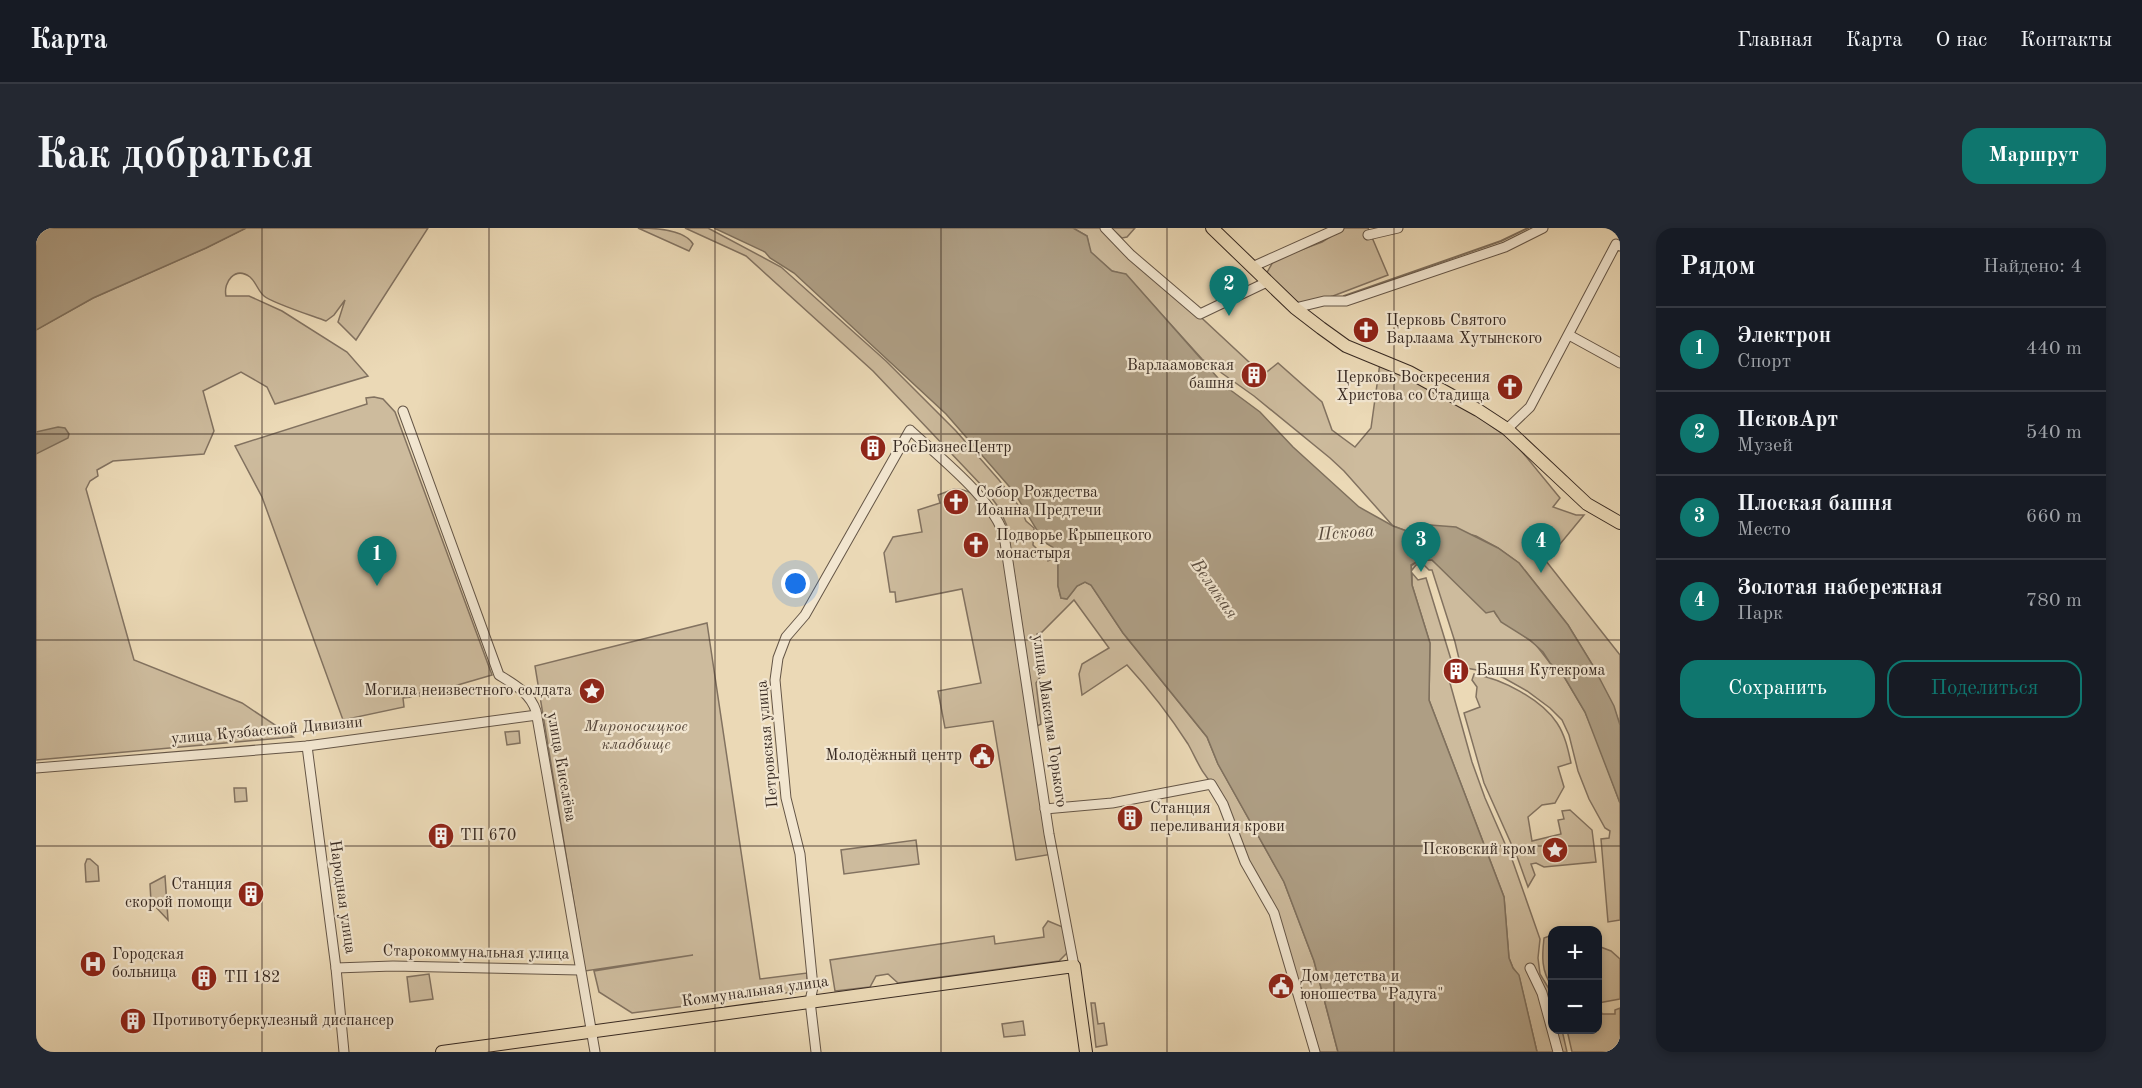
<!DOCTYPE html>
<html lang="ru">
<head>
<meta charset="utf-8">
<style>
	:root { --surface:#171b24; --page:#242831; --text:#f1f3f6; --muted:#9ea1a6; --line:#363941; --accent:#0f766e }
	body { margin:0; font-family:"Old Standard TT",serif; background:var(--page); color:var(--text) }
	.controls { position:absolute; right:18px; bottom:18px; display:grid; overflow:hidden; border-radius:12px; box-shadow:0 3px 9px #0003 }
	.controls button { width:54px; height:54px; display:grid; place-items:center; padding:0; border:0; border-bottom:2px solid var(--line); background:var(--surface); color:var(--text); font:30px sans-serif }
	.you { position:absolute; left:760px; top:356px; width:21px; height:21px; margin:-15px; border:4px solid #fff; border-radius:50%; background:#1a73e8; box-shadow:0 0 0 9px #1a73e833 }
	.badge { display:grid; place-items:center; width:39px; height:39px; border-radius:50%; background:var(--accent); color:#fff; font-size:20px; font-weight:700 }
	.pin { position:absolute; translate:-50% -50px; filter:drop-shadow(0 2px 3px #0008) }
	.pin::after { content:''; position:absolute; top:32px; width:21px; height:18px; background:inherit; clip-path:polygon(0 0,100% 0,50% 100%) }
	.list { margin:0; padding:0; list-style:none }
	h2 { display:flex; justify-content:space-between; align-items:center; height:78px; margin:0; padding:0 24px; font-size:26px }
	h2 small { font-size:20px; font-weight:400; color:var(--muted) }
	.list li { display:grid; grid-template-columns:39px 1fr auto; gap:18px; align-items:center; box-sizing:border-box; height:84px; padding:0 24px; border-top:2px solid var(--line) }
	.list b { display:block; font-size:22px; white-space:nowrap }
	.list p { margin:0; font-size:20px; white-space:nowrap; color:var(--muted) }
	.list em { font-size:20px; font-style:normal; color:var(--muted) }
	.actions { display:flex; gap:12px; padding:18px 24px }
	.actions a { flex:1; padding:14px 0; border:2px solid var(--accent); border-radius:18px; text-align:center; font-size:21px; color:var(--accent) }
	.actions .main { background:var(--accent); color:#fff }
	.map { position:relative; flex:none; width:1584px; height:824px; overflow:hidden; border-radius:18px }
	header { display:flex; align-items:center; gap:36px; box-sizing:border-box; height:84px; padding:0 30px; background:var(--surface); border-bottom:2px solid var(--line) }
	header strong { font-size:28px }
	nav { display:flex; gap:33px; margin-inline-start:auto; font-size:21px }
	.intro { display:flex; align-items:center; justify-content:space-between; box-sizing:border-box; height:144px; padding:0 36px }
	h1 { margin:0; font-size:42px }
	.button { padding:15px 27px; border-radius:18px; background:var(--accent); color:#fff; font-size:21px; font-weight:700 }
	main { display:flex; gap:36px; padding:0 36px }
	aside { flex:1; background:var(--surface); border-radius:18px; box-shadow:0 3px 9px #0003 }
	.map>svg:first-child { display:block }
</style>
</head>
<body>
<header>
<strong>Карта</strong>
<nav><a>Главная</a><a>Карта</a><a>О нас</a><a>Контакты</a></nav>
</header>
<div class="intro"><h1>Как добраться</h1><a class="button">Маршрут</a></div>
<main>
<div class="map">
<svg width="1584" height="824" viewBox="0 0 1584 824">
	<rect width="100%" height="100%" fill="#ebd9b6"/>
	<filter id="stains"><feTurbulence type="fractalNoise" baseFrequency=".00333" numOctaves="4"/><feColorMatrix values="0 0 0 0 .2 0 0 0 0 .09 0 0 0 0 .02 0 0 0 .5 -.17"/></filter>
	<radialGradient id="worn" r=".72"><stop offset=".6" stop-color="#630" stop-opacity="0"/><stop offset="1" stop-color="#630" stop-opacity=".3"/></radialGradient>
	<g fill="#cdbb9d" stroke="#827260" stroke-width="1.5">
		<path d="M 210,0 L 392,0 L 320,112 L 302,94 L 309,72 L 298,87 L 290,93 C 277,88 236,75 228,68 C 222,63 220,54 214,49 C 199,38 187,54 190,68 L 213,68 L 246,83 L 311,124 L 332,148 L 239,176 L 231,159 L 205,144 L 167,163 L 178,203 L 168,226 L 77,233 L 61,242 L 62,248 L 54,253 L 50,261 L 98,432 L 206,475 L 257,509 L 0,532 L 0,102 L 57,70 L 170,20 Z"/>
		<path d="M 602,0 C 618,0 648,1 657,16 L 653,23 Z"/>
		<path d="M 649,0 L 672,0 L 745,39 L 850,133 L 920,203 L 963,252 L 985,281 L 990,293 L 998,300 L 997,317 L 1002,322 L 1010,322 L 1012,333 L 1022,328 L 1022,358 L 1025,370 L 1031,371 L 1041,358 L 1049,354 L 1055,357 L 1087,405 L 1171,509 L 1182,536 L 1248,654 L 1278,733 L 1302,824 L 1283,824 C 1260,731 1217,643 1177,556 C 1165,545 1160,530 1152,516 C 1134,488 1114,462 1091,437 L 1046,467 L 1043,446 L 1046,436 L 1073,420 L 1038,372 L 1006,404 L 1001,406 L 1007,445 L 1000,455 L 1005,496 L 1001,498 L 971,298 L 963,280 L 949,261 L 837,143 L 710,28 Z"/>
		<path d="M 1037,0 L 1069,0 L 1227,147 L 1242,135 L 1286,174 L 1296,202 L 1319,219 L 1335,200 L 1344,135 L 1421,174 L 1478,214 L 1524,270 L 1517,279 L 1540,287 L 1548,287 L 1510,333 L 1584,427 L 1584,497 L 1577,478 L 1556,436 L 1532,397 L 1483,335 L 1462,320 L 1440,308 L 1394,297 L 1376,305 L 1357,298 L 1308,243 L 1294,230 L 1218,168 L 1166,131 L 1090,47 L 1076,43 L 1054,24 L 1051,8 Z"/>
		<path d="M 1075,0 L 1099,0 L 1091,9 L 1086,10 Z"/>
		<path d="M 1308,0 L 1332,0 L 1352,47 L 1297,68 L 1260,78 L 1229,48 L 1238,32 L 1286,14 Z"/>
		<path d="M 338,169 L 347,171 L 359,184 L 456,447 L 384,468 L 383,465 L 375,467 L 375,469 L 367,470 L 368,479 L 307,492 L 226,269 L 199,218 L 331,176 L 330,170 Z"/>
		<path d="M 918,261 C 945,260 953,287 965,307 L 1017,626 L 980,632 L 957,493 L 909,500 L 902,463 L 945,455 L 926,361 L 860,374 L 859,364 L 854,364 L 848,325 L 857,309 L 886,304 L 882,282 L 904,275 L 902,267 Z"/>
		<path d="M 1384,332 L 1396,332 L 1453,383 L 1458,383 L 1461,388 L 1500,417 L 1514,435 L 1526,445 L 1549,484 L 1560,510 L 1584,575 L 1584,692 L 1572,694 L 1565,611 L 1573,610 L 1574,603 L 1569,600 L 1553,571 L 1542,543 L 1533,507 L 1526,492 L 1514,480 L 1491,463 L 1468,450 L 1457,445 L 1425,439 L 1419,414 L 1396,342 L 1393,342 L 1387,336 L 1380,337 L 1376,342 L 1375,338 Z"/>
		<path d="M 1376,345 L 1382,352 L 1390,350 L 1417,438 L 1413,445 L 1414,455 L 1436,534 L 1449,570 L 1477,634 L 1504,711 L 1502,730 L 1504,746 L 1516,766 L 1516,802 L 1526,802 L 1531,824 L 1501,824 L 1483,748 L 1477,740 L 1473,730 L 1468,669 L 1393,472 L 1394,415 L 1376,357 Z"/>
		<path d="M 671,395 L 724,751 L 771,745 L 771,762 L 596,785 L 563,764 L 558,743 L 657,727 L 549,743 L 499,438 Z"/>
		<path d="M 1438,446 C 1466,451 1505,471 1521,495 C 1529,507 1532,521 1535,535 L 1522,539 L 1528,559 L 1519,575 L 1506,577 L 1492,589 L 1496,613 L 1525,606 L 1522,592 L 1528,591 L 1526,583 L 1534,582 L 1556,602 L 1560,634 L 1508,639 L 1500,635 L 1495,636 L 1499,647 L 1492,659 L 1482,631 L 1448,555 L 1428,485 L 1444,479 L 1440,469 L 1441,459 L 1436,452 Z"/>
		<path d="M 483,503 L 484,515 L 471,517 L 469,504 Z"/>
		<path d="M 198,560 L 210,560 L 211,573 L 199,574 Z"/>
		<path d="M 880,612 L 883,636 L 808,646 L 805,622 Z"/>
		<path d="M 51,631 L 54,631 L 62,638 L 63,653 L 50,654 L 49,636 Z"/>
		<path d="M 129,648 L 132,692 L 115,674 L 114,656 Z"/>
		<path d="M 1012,693 L 1029,700 L 1032,724 L 1023,733 L 862,755 L 852,746 L 840,748 L 834,759 L 799,763 L 794,732 L 958,708 L 959,716 L 1008,709 L 1007,700 Z"/>
		<path d="M 1516,707 L 1516,758 C 1505,743 1506,728 1508,710 Z"/>
		<path d="M 1562,718 L 1575,723 L 1584,731 L 1584,771 L 1562,775 Z"/>
		<path d="M 393,746 L 397,771 L 374,774 L 371,749 Z"/>
		<path d="M 1055,775 L 1059,775 L 1062,796 L 1068,795 L 1071,817 L 1060,819 Z"/>
		<path d="M 1584,780 L 1584,824 L 1536,824 L 1531,802 L 1562,802 L 1562,782 L 1565,783 L 1566,786 L 1579,786 L 1579,782 Z"/>
		<path d="M 987,793 L 989,807 L 968,809 L 966,796 Z"/>
	</g>
	<g fill="#ae9e84" stroke="#7f705d" stroke-width="1.5">
		<path d="M 0,0 L 210,0 L 170,20 L 57,70 L 0,102 Z"/>
		<path d="M 678,0 L 1037,0 L 1051,8 L 1055,24 L 1076,43 L 1090,46 L 1189,158 L 1224,184 L 1257,219 L 1323,279 L 1357,298 L 1376,305 L 1394,297 L 1420,299 L 1462,320 L 1483,335 L 1532,397 L 1556,436 L 1578,478 L 1584,497 L 1584,575 L 1549,484 L 1526,445 L 1514,435 L 1507,424 L 1494,412 L 1465,394 L 1458,383 L 1450,385 L 1396,332 L 1384,332 L 1375,337 L 1376,357 L 1394,415 L 1393,472 L 1468,669 L 1473,730 L 1477,740 L 1483,747 L 1501,824 L 1302,824 L 1278,733 L 1248,654 L 1182,536 L 1171,509 L 1087,405 L 1055,357 L 1049,354 L 1041,358 L 1031,371 L 1025,370 L 1022,358 L 1022,327 L 1018,320 L 1008,314 L 978,264 L 910,186 L 758,45 L 734,30 L 729,24 Z"/>
		<path d="M 22,199 L 29,200 L 33,206 L 32,210 L 0,226 L 0,204 Z"/>
	</g>
	<g fill="none" stroke-linecap="round" stroke-linejoin="round">
		<path stroke="#7f705d" stroke-width="2" d="M 1308,68 L 1465,13 L 1492,0"/>
		<defs>
			<g id="minor">
				<path d="M 1069,0 L 1095,27 L 1164,86 L 1231,54"/>
				<path d="M 1332,7 L 1362,0"/>
				<path d="M 1216,39 L 1303,0"/>
				<path d="M 1259,80 L 1288,73 L 1310,73 L 1469,19 L 1507,0"/>
				<path d="M 1533,107 L 1584,135"/>
				<path d="M 367,183 L 463,447 C 479,457 494,465 500,483 L 559,824"/>
				<path d="M 1471,201 L 1494,179 L 1580,16 L 1584,18"/>
				<path d="M 271,518 L 300,740 L 308,824"/>
				<path d="M 0,540 L 271,518 L 501,487"/>
				<path d="M 1009,581 L 1076,575 L 1175,556 L 1187,576 L 1209,634 L 1238,685 L 1279,824"/>
				<path d="M 300,740 L 357,738 L 544,742"/>
				<path d="M 1494,740 L 1506,765 L 1522,824"/>
				<path d="M 780,824 L 774,773 L 777,759 L 764,626 L 750,570 L 739,452 L 742,430 L 750,409 L 769,387 L 874,202 C 904,230 955,269 968,307 L 1013,606 L 1038,738"/>
			</g>
			<g id="major">
				<path d="M 1176,0 L 1259,80 L 1285,100 L 1310,118 L 1373,144 L 1442,182 L 1471,201 L 1551,276 L 1584,295"/>
				<path d="M 406,824 L 1038,738 L 1050,824"/>
			</g>
		</defs>
		<use href="#minor" stroke="#655647" stroke-width="11"/>
		<use href="#major" stroke="#382a22" stroke-width="14"/>
		<use href="#minor" stroke="#f2e6d0" stroke-width="9"/>
		<use href="#major" stroke="#ebd9b6" stroke-width="12"/>
	</g>
	<path fill="none" stroke="#382a22" stroke-width="1.5" stroke-opacity="0.55" d="M 226,0 L 226,824M 453,0 L 453,824M 679,0 L 679,824M 905,0 L 905,824M 1131,0 L 1131,824M 1358,0 L 1358,824M 0,206 L 1584,206M 0,412 L 1584,412M 0,618 L 1584,618"/>
	<defs>
		<symbol id="church-disc" viewBox="-11 -11 22 22"><circle r="9.5" fill="#8f2418" stroke="#f2e6d0"/><path d="M-1.2-6h2.4v3.5h3.3v2.4h-3.3V6h-2.4V-.1h-3.3v-2.4h3.3Z" fill="#fff"/></symbol>
		<symbol id="building-disc" viewBox="-11 -11 22 22"><circle r="9.5" fill="#8f2418" stroke="#f2e6d0"/><path d="M-4-6H4V6H1V3H-1V6H-4ZM-2.5-4.3h1.7v1.8h-1.7ZM.8-4.3h1.7v1.8H.8ZM-2.5-1h1.7V.8h-1.7ZM.8-1h1.7V.8H.8Z" fill="#fff"/></symbol>
		<symbol id="sight-disc" viewBox="-11 -11 22 22"><circle r="9.5" fill="#8f2418" stroke="#f2e6d0"/><path d="M0-6L1.8-2.2L6-1.7L2.9 1.2L3.7 5.4L0 3.3L-3.7 5.4L-2.9 1.2L-6-1.7L-1.8-2.2Z" fill="#fff"/></symbol>
		<symbol id="civic-disc" viewBox="-11 -11 22 22"><circle r="9.5" fill="#8f2418" stroke="#f2e6d0"/><path d="M-.6-6.5H3V-4.5H.6V-3L4-1V1h2V6H-6V1h2V-1L-.6-3ZM-1.2 2.5V6h2.4V2.5Z" fill="#fff"/></symbol>
		<symbol id="hospital-disc" viewBox="-11 -11 22 22"><circle r="9.5" fill="#8f2418" stroke="#f2e6d0"/><path d="M-5-5h3v3.5h4V-5h3V5h-3V1.5h-4V5h-3Z" fill="#fff"/></symbol>
	</defs>
	<g fill-rule="evenodd">
		<use href="#church-disc" x="1315" y="87" width="30" height="30"/>
		<use href="#building-disc" x="1203" y="132" width="30" height="30"/>
		<use href="#church-disc" x="1459" y="144" width="30" height="30"/>
		<use href="#building-disc" x="822" y="205" width="30" height="30"/>
		<use href="#church-disc" x="905" y="259" width="30" height="30"/>
		<use href="#church-disc" x="925" y="302" width="30" height="30"/>
		<use href="#building-disc" x="1405" y="428" width="30" height="30"/>
		<use href="#sight-disc" x="541" y="448" width="30" height="30"/>
		<use href="#civic-disc" x="931" y="513" width="30" height="30"/>
		<use href="#building-disc" x="1079" y="575" width="30" height="30"/>
		<use href="#building-disc" x="390" y="593" width="30" height="30"/>
		<use href="#sight-disc" x="1504" y="607" width="30" height="30"/>
		<use href="#building-disc" x="200" y="651" width="30" height="30"/>
		<use href="#hospital-disc" x="42" y="721" width="30" height="30"/>
		<use href="#building-disc" x="153" y="735" width="30" height="30"/>
		<use href="#civic-disc" x="1230" y="743" width="30" height="30"/>
		<use href="#building-disc" x="82" y="778" width="30" height="30"/>
	</g>
	<g text-anchor="middle" dominant-baseline="central" stroke-width="4.5" stroke-linejoin="round" paint-order="stroke">
		<g font-size="16" fill="#382a22" stroke="#f2e6d0" text-anchor="start">
			<text x="1350" y="93">Церковь Святого<tspan x="1350" dy="18">Варлаама Хутынского</tspan></text>
			<text x="1198" y="138" text-anchor="end">Варлаамовская<tspan x="1198" dy="18">башня</tspan></text>
			<text x="1454" y="150" text-anchor="end">Церковь Воскресения<tspan x="1454" dy="18">Христова со Стадища</tspan></text>
			<text x="856" y="220">РосБизнесЦентр</text>
			<text x="940" y="265">Собор Рождества<tspan x="940" dy="18">Иоанна Предтечи</tspan></text>
			<text x="960" y="308">Подворье Крыпецкого<tspan x="960" dy="18">монастыря</tspan></text>
			<text x="1440" y="443">Башня Кутекрома</text>
			<text x="536" y="463" text-anchor="end">Могила неизвестного солдата</text>
			<text x="926" y="528" text-anchor="end">Молодёжный центр</text>
			<text x="1114" y="581">Станция<tspan x="1114" dy="18">переливания крови</tspan></text>
			<text x="424" y="608">ТП 670</text>
			<text x="1500" y="622" text-anchor="end">Псковский кром</text>
			<text x="196" y="657" text-anchor="end">Станция<tspan x="196" dy="18">скорой помощи</tspan></text>
			<text x="76" y="727">Городская<tspan x="76" dy="18">больница</tspan></text>
			<text x="1264" y="749">Дом детства и<tspan x="1264" dy="18">юношества "Радуга"</tspan></text>
			<text x="188" y="750">ТП 182</text>
			<text x="116" y="793">Противотуберкулезный диспансер</text>
		</g>
		<g font-size="16" fill="#382a22" stroke="#f2e6d0">
			<text transform="translate(1013 493) rotate(82)">улица Максима Горького</text>
			<text transform="translate(231 503) rotate(-5)">улица Кузбасской Дивизии</text>
			<text transform="translate(732 516) rotate(-95)">Петровская улица</text>
			<text transform="translate(525 539) rotate(80)">улица Киселёва</text>
			<text transform="translate(306 669) rotate(82)">Народная улица</text>
			<text transform="translate(440 725) rotate(1)">Старокоммунальная улица</text>
			<text transform="translate(719 764) rotate(-8)">Коммунальная улица</text>
		</g>
		<g font-size="16" font-style="italic" fill="#56473b" stroke="#f2e6d0">
			<text x="600" y="499">Мироносицкое<tspan x="600" dy="18">кладбище</tspan></text>
		</g>
		<g font-size="18" font-style="italic" fill="#5b4d3f" stroke="#f2e6d0">
			<text transform="translate(1310 305) rotate(-4)">Пскова</text>
			<text transform="translate(1178 361) rotate(55)">Великая</text>
		</g>
	</g>
	<rect width="100%" height="100%" filter="url(#stains)"/>
	<rect width="100%" height="100%" fill="url(#worn)"/>
</svg>
<div class="controls">
<button>+</button>
<button>−</button>
</div>
<div class="you"></div>
<div class="pin badge" style="left:341px;top:358px">1</div>
<div class="pin badge" style="left:1193px;top:88px">2</div>
<div class="pin badge" style="left:1385px;top:344px">3</div>
<div class="pin badge" style="left:1505px;top:345px">4</div>
</div>
<aside>
<h2>Рядом<small>Найдено: 4</small></h2>
<ul class="list">
<li><span class="badge">1</span><div><b>Электрон</b><p>Спорт</p></div><em>440 m</em></li>
<li><span class="badge">2</span><div><b>ПсковАрт</b><p>Музей</p></div><em>540 m</em></li>
<li><span class="badge">3</span><div><b>Плоская башня</b><p>Место</p></div><em>660 m</em></li>
<li><span class="badge">4</span><div><b>Золотая набережная</b><p>Парк</p></div><em>780 m</em></li>
</ul>
<div class="actions"><a class="main">Сохранить</a><a>Поделиться</a></div>
</aside>
</main>
</body>
</html>
